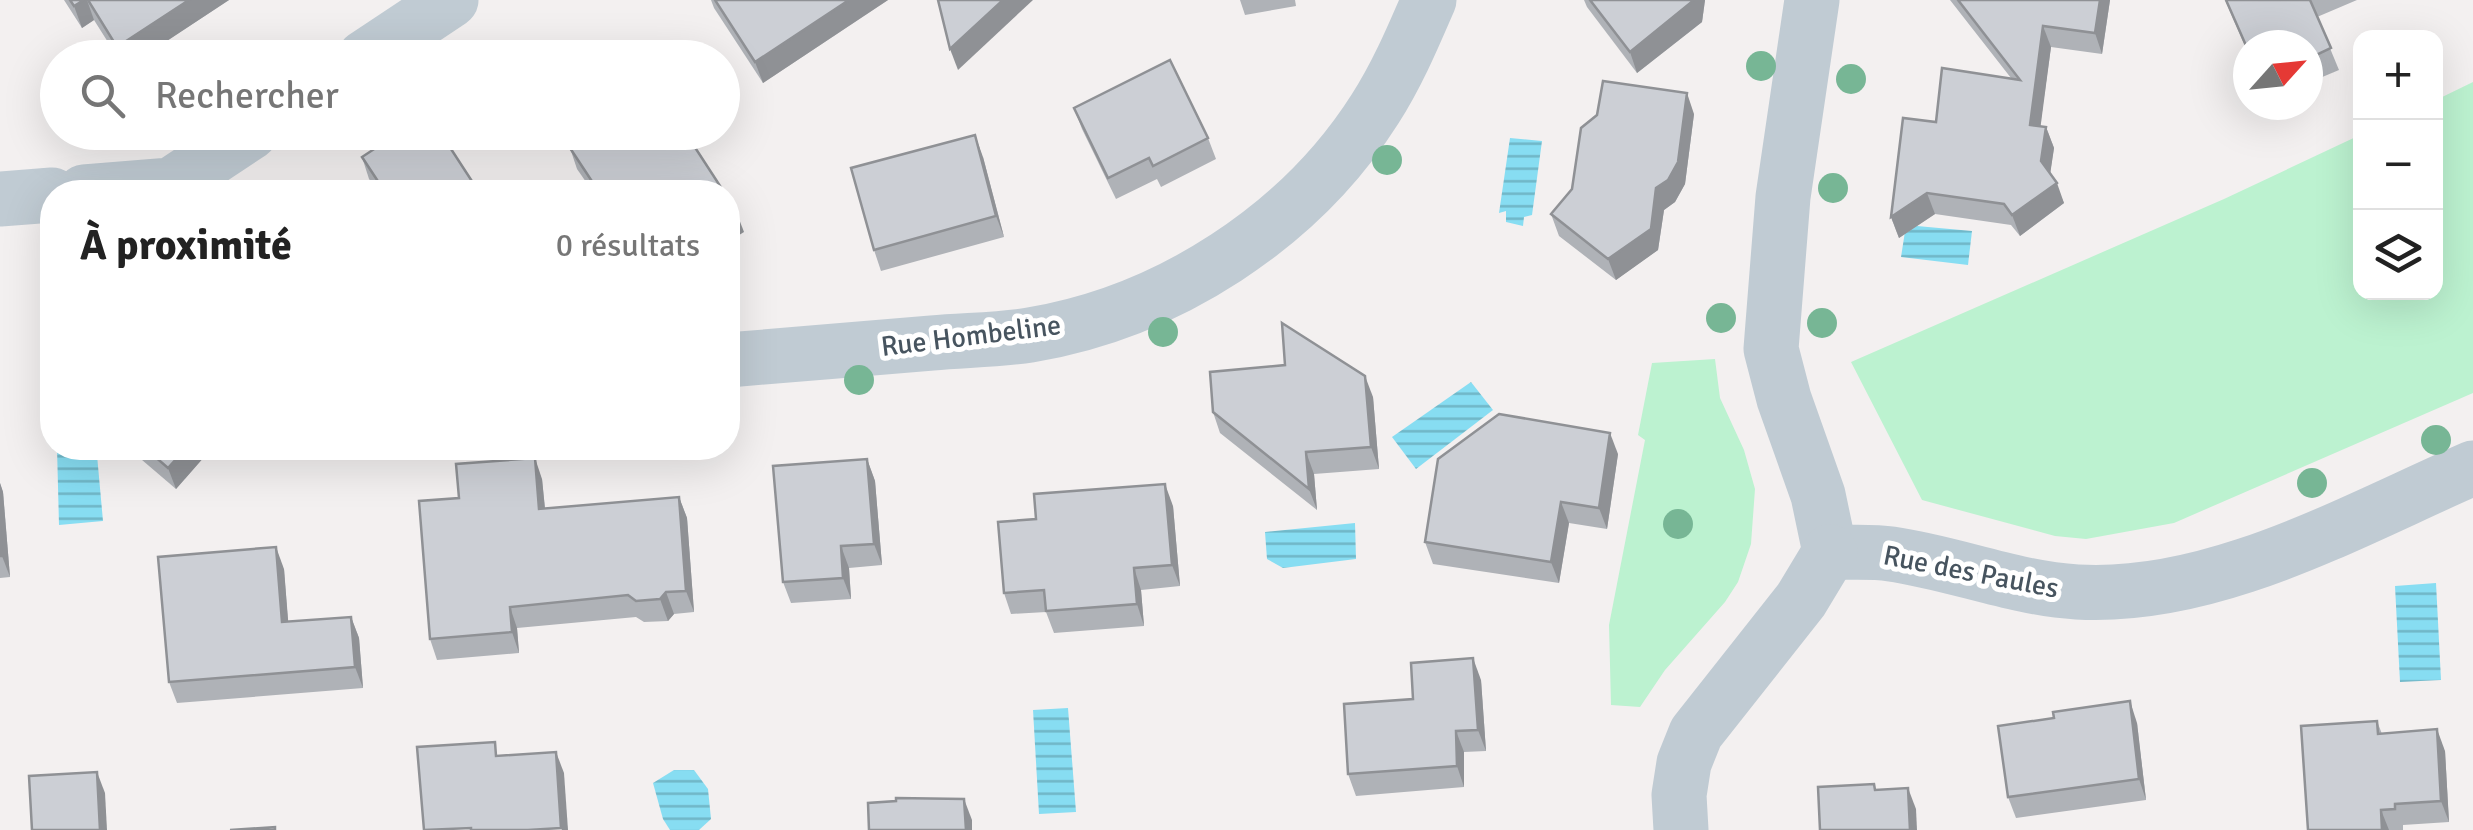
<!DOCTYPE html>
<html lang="fr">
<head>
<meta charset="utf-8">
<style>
	:root { --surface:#fff; --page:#f6f6f6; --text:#222; --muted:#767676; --line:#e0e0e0 }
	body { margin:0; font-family:Signika,sans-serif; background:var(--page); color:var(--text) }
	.controls { position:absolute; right:30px; top:30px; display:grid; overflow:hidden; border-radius:20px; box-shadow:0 10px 40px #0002 }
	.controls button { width:90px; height:90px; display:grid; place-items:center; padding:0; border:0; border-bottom:2px solid var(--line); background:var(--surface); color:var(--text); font:50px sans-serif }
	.compass { position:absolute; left:2233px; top:30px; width:90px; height:90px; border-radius:50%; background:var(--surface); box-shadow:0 10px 40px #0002; rotate:63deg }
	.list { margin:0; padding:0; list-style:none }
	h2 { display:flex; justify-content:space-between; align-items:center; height:130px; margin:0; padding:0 40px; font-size:42px }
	h2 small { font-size:32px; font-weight:400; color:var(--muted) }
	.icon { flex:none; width:55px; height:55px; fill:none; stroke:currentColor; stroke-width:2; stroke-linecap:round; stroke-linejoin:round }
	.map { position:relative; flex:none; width:2473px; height:830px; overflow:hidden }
	.search { position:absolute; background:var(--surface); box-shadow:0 10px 40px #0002; left:40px; top:40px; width:700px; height:110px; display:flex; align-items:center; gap:25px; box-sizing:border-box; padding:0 35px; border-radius:55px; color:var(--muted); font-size:38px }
	.panel { position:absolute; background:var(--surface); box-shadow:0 10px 40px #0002; left:40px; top:180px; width:700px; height:280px; border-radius:40px }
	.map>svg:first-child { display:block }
</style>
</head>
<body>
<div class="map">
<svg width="2473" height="830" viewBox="0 0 2473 830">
	<defs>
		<pattern id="water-rules" width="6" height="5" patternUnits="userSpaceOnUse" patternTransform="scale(2.5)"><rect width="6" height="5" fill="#87ddf2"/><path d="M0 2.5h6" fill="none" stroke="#70b6c7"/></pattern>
	</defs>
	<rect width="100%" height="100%" fill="#f3f0f0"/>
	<g fill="#bcf2d0">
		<path d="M 2473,82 L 2473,393 L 2174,523 L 2086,539 L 2055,536 L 1922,500 L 1851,362 L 2224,199 L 2360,135 L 2360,292 L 2436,292 L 2436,100 Z"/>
		<path d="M 1715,359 L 1720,398 L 1744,450 L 1755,489 L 1751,544 L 1738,582 L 1725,602 L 1665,670 L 1640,707 L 1611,705 L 1609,625 L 1645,440 L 1638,435 L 1652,363 Z"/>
	</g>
	<g fill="url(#water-rules)">
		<path d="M 1510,138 L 1542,141 L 1532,215 L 1524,217 L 1523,226 L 1506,222 L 1506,211 L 1499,213 Z"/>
		<path d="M 1906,225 L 1972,231 L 1968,265 L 1901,257 Z"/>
		<path d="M 1471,382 L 1493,410 L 1416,469 L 1392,437 Z"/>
		<path d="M 57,448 L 84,448 L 86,457 L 97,455 L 103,521 L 59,525 Z"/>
		<path d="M 1355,523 L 1356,559 L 1283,568 L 1267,559 L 1265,532 Z"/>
		<path d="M 2436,583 L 2441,680 L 2400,682 L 2395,586 Z"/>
		<path d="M 1068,708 L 1076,812 L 1039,814 L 1033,710 Z"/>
		<path d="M 674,770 L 694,770 L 708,789 L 711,819 L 699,830 L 670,830 L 663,819 L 653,783 Z"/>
	</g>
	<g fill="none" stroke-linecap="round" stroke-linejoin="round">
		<g stroke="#c0cbd3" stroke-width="55">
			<path d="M 1812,0 L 1783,197 L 1771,349 L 1784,399 L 1818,495 L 1830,552"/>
			<path d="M 364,58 L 451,0"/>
			<path d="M 84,192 L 171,185 L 251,132"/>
			<path d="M 0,199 L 52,195"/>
			<path d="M 728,360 C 796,354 864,349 932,343 C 964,340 998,340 1030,335 C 1168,312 1300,227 1375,109 C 1397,75 1413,37 1429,0"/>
			<path d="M 1830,552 C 1850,553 1872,551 1891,554 C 1954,563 2013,588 2077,592 C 2214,600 2351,521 2473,468"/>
			<path d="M 1681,830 L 1679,795 L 1684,763 L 1696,733 L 1801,600 L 1830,552"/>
		</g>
	</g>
	<g fill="#77b695">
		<circle cx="1761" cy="66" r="15"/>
		<circle cx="1851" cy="79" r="15"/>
		<circle cx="1387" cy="160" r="15"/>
		<circle cx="1833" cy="188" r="15"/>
		<circle cx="1721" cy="318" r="15"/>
		<circle cx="1822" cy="323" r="15"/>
		<circle cx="1163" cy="332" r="15"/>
		<circle cx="859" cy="380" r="15"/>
		<circle cx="2436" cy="440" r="15"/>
		<circle cx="2312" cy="483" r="15"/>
		<circle cx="1678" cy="524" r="15"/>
	</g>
	<g fill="#afb2b7">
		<path d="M 64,0 L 229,0 L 141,58 L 118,58 L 94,20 L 82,28 Z"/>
		<path d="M 711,0 L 888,0 L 763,83 L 714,8 Z"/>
		<path d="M 1240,0 L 1295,0 L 1296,6 L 1245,15 Z"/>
		<path d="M 1584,0 L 1705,0 L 1702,22 L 1637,73 L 1587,7 Z"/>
		<path d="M 1950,0 L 2110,0 L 2102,54 L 2051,47 L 2040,126 L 2046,127 L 2054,148 L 2050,173 L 2064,203 L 2020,236 L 2011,225 L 1935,214 L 1899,238 L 1891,217 L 1936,122 L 2011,78 Z"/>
		<path d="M 2225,0 L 2357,0 L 2317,17 L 2339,70 L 2308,83 L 2308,45 L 2248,45 L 2248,53 Z"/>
		<path d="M 1074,108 L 1208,138 L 1216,159 L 1161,187 L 1157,179 L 1116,199 L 1082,129 Z"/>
		<path d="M 1694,114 L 1685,184 L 1675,202 L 1664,210 L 1658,250 L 1616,280 L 1559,236 L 1551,214 Z"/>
		<path d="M 570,148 L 724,192 L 593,192 L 577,169 Z"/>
		<path d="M 362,157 L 479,192 L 379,192 L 369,179 Z"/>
		<path d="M 983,157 L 1004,237 L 881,271 L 874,250 Z"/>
		<path d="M 1285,365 L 1373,397 L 1379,469 L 1314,474 L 1317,510 L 1220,433 L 1213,412 Z"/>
		<path d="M 128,448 L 212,448 L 176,489 Z"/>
		<path d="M 1618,454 L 1607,529 L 1569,523 L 1559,583 L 1433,564 L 1425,542 Z"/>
		<path d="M 867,459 L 875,481 L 882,565 L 849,568 L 851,599 L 791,603 L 783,582 Z"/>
		<path d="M 542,479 L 545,508 L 679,497 L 687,518 L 694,612 L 674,614 L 668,621 L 644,622 L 636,617 L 517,628 L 519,653 L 437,660 L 430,639 L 459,498 Z"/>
		<path d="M 0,483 L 3,492 L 10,577 L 0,578 Z"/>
		<path d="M 1173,506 L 1180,586 L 1141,590 L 1144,626 L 1054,633 L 1046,612 L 1011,614 L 1004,593 Z"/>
		<path d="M 284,569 L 288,622 L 351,617 L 359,638 L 363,688 L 177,703 L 169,682 Z"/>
		<path d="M 1481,680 L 1486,751 L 1464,752 L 1464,787 L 1356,796 L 1348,774 L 1413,699 Z"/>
		<path d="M 2054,718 L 2137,723 L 2146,800 L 2016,818 L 2008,797 Z"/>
		<path d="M 2377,721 L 2382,734 L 2445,751 L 2449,822 L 2403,825 L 2403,830 L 2308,830 Z"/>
	</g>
	<g fill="#8f9195">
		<path d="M 84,0 L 87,0 L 94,20 L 82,28 L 74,6 Z"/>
		<path d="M 189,0 L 229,0 L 141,58 L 121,58 L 117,47 Z"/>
		<path d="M 849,0 L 888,0 L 763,83 L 755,62 Z"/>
		<path d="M 1003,0 L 1033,0 L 958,70 L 950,49 Z"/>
		<path d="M 1694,0 L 1705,0 L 1702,22 L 1637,73 L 1630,52 Z"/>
		<path d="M 2100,0 L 2110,0 L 2102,54 L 2095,33 Z"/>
		<path d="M 2043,26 L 2051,47 L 2038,146 L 2030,125 Z"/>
		<path d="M 1687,93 L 1694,114 L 1685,184 L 1675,202 L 1664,210 L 1658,250 L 1616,280 L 1608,259 L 1656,188 Z"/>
		<path d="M 2046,127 L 2054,148 L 2049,182 L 2041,161 Z"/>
		<path d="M 975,135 L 983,157 L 1004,237 L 996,216 Z"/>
		<path d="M 2057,183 L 2064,203 L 2020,236 L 2012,215 Z"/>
		<path d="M 1927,193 L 1935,214 L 1899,238 L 1891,217 Z"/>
		<path d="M 736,211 L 744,232 L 728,242 L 728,216 Z"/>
		<path d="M 1365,376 L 1373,397 L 1379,469 L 1371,447 Z"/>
		<path d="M 1610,433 L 1618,454 L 1607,529 L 1599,508 Z"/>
		<path d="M 186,448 L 212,448 L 176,489 L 168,468 Z"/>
		<path d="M 1306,452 L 1314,474 L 1317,510 L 1309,489 Z"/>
		<path d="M 535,458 L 542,479 L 547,530 L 539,509 Z"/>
		<path d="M 867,459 L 875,481 L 882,565 L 874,544 Z"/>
		<path d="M 0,483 L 3,492 L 10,577 L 2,556 L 0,526 Z"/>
		<path d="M 1165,484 L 1173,506 L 1180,586 L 1172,565 Z"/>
		<path d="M 679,497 L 687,518 L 694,612 L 686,591 Z"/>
		<path d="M 1561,502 L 1569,523 L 1559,583 L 1551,562 Z"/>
		<path d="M 841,546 L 849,568 L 851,599 L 843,578 Z"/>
		<path d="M 276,547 L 284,569 L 290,644 L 282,622 Z"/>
		<path d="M 1134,568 L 1141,590 L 1144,626 L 1137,604 Z"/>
		<path d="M 666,592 L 674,614 L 668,621 L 660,599 Z"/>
		<path d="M 510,607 L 517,628 L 519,653 L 512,632 Z"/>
		<path d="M 351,617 L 359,638 L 363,688 L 355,667 Z"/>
		<path d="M 1473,658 L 1481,680 L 1486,751 L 1478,730 Z"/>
		<path d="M 2130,701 L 2137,723 L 2146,800 L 2139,779 Z"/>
		<path d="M 2437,729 L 2445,751 L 2449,822 L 2441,801 Z"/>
		<path d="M 1456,731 L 1464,752 L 1464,787 L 1457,766 Z"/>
		<path d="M 556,752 L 564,773 L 568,830 L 562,830 L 561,828 Z"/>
		<path d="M 97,772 L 105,793 L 107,830 L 100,830 Z"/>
		<path d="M 1908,788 L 1916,809 L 1917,830 L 1910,830 Z"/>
		<path d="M 964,799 L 972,820 L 972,830 L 966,830 Z"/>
		<path d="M 2381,810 L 2389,830 L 2382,830 Z"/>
	</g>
	<g fill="#cccfd5" stroke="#8f9195" stroke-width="2.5">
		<path d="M 70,0 L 84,0 L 74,6 Z"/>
		<path d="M 88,0 L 189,0 L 117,47 Z"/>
		<path d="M 715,0 L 849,0 L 755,62 Z"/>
		<path d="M 938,0 L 1003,0 L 950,49 Z"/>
		<path d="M 1590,0 L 1694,0 L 1630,52 Z"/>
		<path d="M 1958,0 L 2100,0 L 2095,33 L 2043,26 L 2030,125 L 2046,127 L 2041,161 L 2057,183 L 2012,215 L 2004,204 L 1927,193 L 1891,217 L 1903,118 L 1936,122 L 1942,68 L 2020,80 Z"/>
		<path d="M 2226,0 L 2310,0 L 2331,48 L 2308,59 L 2308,45 L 2248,45 L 2248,50 Z"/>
		<path d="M 1170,60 L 1208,138 L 1153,166 L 1149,158 L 1108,178 L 1074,108 Z"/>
		<path d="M 1603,81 L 1687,93 L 1678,162 L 1668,180 L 1656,188 L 1651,229 L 1608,259 L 1551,214 L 1572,189 L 1581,128 L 1597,115 Z"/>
		<path d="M 400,132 L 440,132 L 479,192 L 385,192 L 362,157 Z"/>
		<path d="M 593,132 L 685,132 L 724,192 L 599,192 L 570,148 Z"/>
		<path d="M 975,135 L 996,216 L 874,250 L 851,168 Z"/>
		<path d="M 728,198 L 736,211 L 728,216 Z"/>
		<path d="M 1282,323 L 1365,376 L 1371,447 L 1306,452 L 1309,489 L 1213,412 L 1210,372 L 1285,365 Z"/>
		<path d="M 1499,414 L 1610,433 L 1599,508 L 1561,502 L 1551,562 L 1425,542 L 1438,459 Z"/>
		<path d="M 145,448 L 186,448 L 168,468 Z"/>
		<path d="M 535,458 L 539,509 L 679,497 L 686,591 L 666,592 L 660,599 L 636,601 L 628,595 L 510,607 L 512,632 L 430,639 L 419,501 L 459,498 L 456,464 Z"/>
		<path d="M 867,459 L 874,544 L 841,546 L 843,578 L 783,582 L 773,466 Z"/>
		<path d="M 1165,484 L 1172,565 L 1134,568 L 1137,604 L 1046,611 L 1044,590 L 1004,593 L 998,522 L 1036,519 L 1034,494 Z"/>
		<path d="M 0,526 L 2,556 L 0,556 Z"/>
		<path d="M 276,547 L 282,622 L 351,617 L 355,667 L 169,682 L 158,557 Z"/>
		<path d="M 1473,658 L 1478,730 L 1456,731 L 1457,766 L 1348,774 L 1344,704 L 1413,699 L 1411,663 Z"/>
		<path d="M 2130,701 L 2139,779 L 2008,797 L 1998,726 L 2054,718 L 2053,712 Z"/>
		<path d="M 2377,721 L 2378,734 L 2437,729 L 2441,801 L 2395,804 L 2395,809 L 2381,810 L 2382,830 L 2308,830 L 2301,726 Z"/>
		<path d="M 495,742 L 496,756 L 556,752 L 561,828 L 528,830 L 471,830 L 471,828 L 424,830 L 417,747 Z"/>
		<path d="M 97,772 L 100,830 L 32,830 L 29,776 Z"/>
		<path d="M 1874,784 L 1875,790 L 1908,788 L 1910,830 L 1820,830 L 1818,787 Z"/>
		<path d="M 896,798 L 964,799 L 966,830 L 869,830 L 868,803 L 896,801 Z"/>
		<path d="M 275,827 L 275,830 L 230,830 Z"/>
	</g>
	<g text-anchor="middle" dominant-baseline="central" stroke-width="10" stroke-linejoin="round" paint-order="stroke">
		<g font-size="28" fill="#47545f" stroke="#fff">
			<text transform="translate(971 336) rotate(-7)">Rue Hombeline</text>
			<text transform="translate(1971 572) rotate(11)">Rue des Paules</text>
		</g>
	</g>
</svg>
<div class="controls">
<button>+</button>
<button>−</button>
<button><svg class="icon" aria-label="layers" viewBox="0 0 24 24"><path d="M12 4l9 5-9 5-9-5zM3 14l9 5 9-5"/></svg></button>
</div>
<svg class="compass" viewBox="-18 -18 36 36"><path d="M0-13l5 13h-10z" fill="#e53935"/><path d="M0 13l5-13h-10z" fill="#767676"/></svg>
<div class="search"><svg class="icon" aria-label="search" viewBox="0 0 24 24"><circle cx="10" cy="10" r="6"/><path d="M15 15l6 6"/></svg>Rechercher</div>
<section class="panel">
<h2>À proximité<small>0 résultats</small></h2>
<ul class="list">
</ul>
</section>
</div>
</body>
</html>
